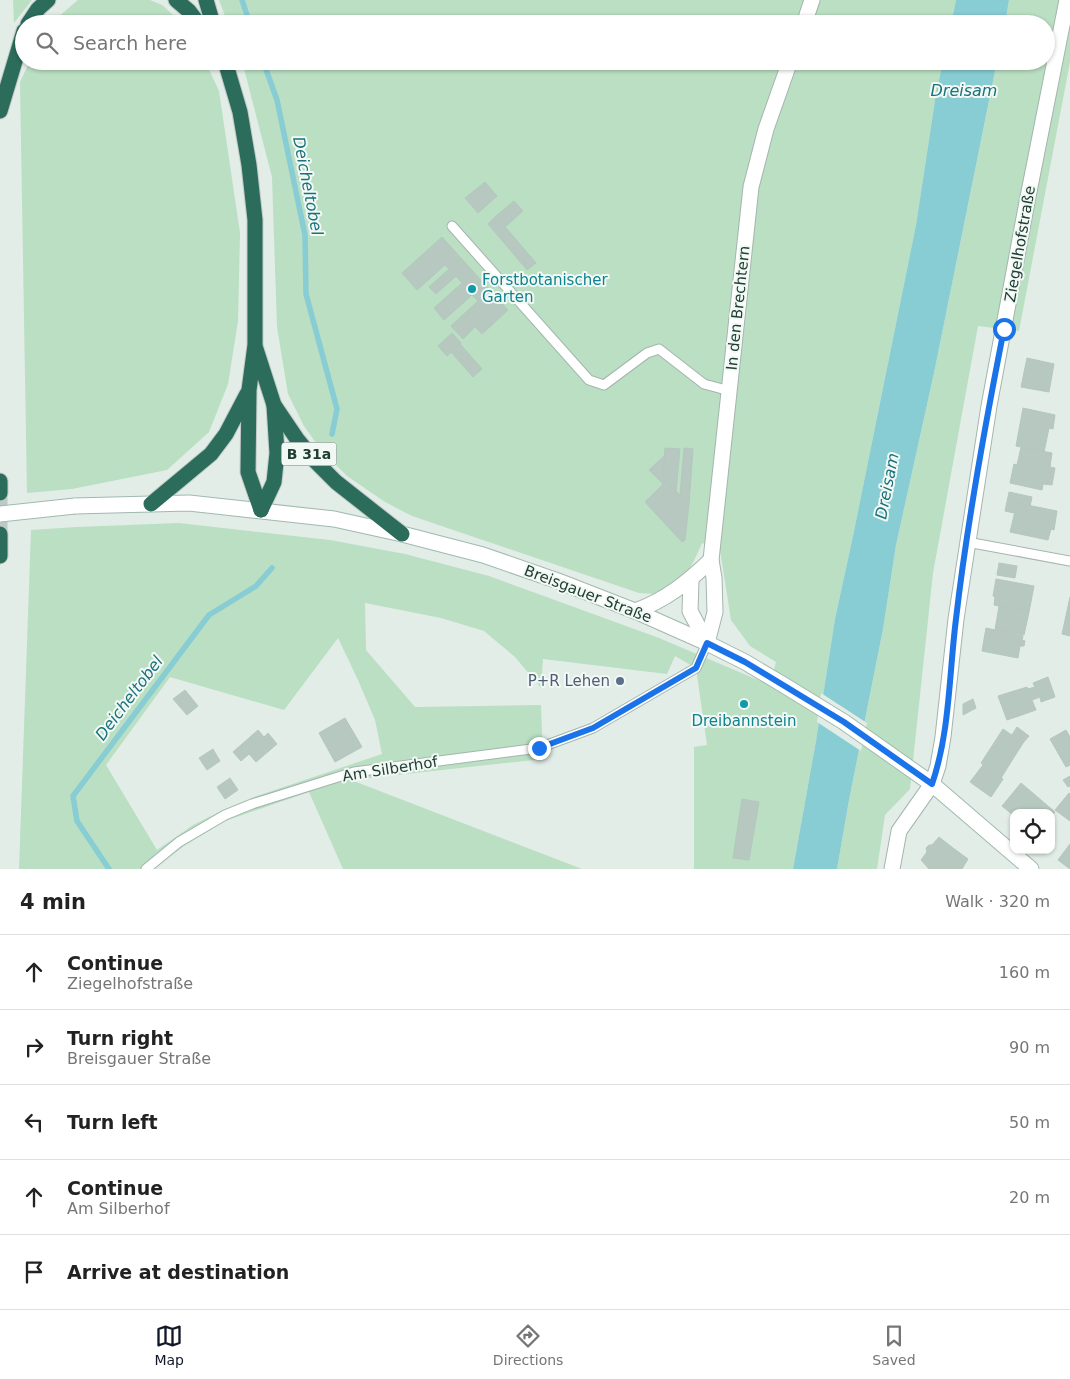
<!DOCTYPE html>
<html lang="en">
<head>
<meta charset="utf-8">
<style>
	:root { --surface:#fff; --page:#f6f6f6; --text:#222; --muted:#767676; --line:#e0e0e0; --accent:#111827 }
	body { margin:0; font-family:"DejaVu Sans",sans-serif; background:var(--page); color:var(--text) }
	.controls { position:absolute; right:15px; bottom:15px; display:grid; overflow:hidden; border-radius:10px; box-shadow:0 1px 4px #0004 }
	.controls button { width:45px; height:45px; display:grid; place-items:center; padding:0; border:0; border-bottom:1px solid var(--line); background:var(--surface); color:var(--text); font:25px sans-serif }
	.stop { position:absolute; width:15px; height:15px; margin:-11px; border:4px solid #1a73e8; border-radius:50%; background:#fff }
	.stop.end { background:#1a73e8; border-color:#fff; box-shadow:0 1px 5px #0008 }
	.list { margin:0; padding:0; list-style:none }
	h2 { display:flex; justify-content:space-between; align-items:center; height:65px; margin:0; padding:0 20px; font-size:21px }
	h2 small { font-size:16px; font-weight:400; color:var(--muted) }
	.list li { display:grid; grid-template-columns:32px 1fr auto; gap:15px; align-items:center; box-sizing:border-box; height:75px; padding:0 20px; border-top:1px solid var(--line) }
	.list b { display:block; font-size:19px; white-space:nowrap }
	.list p { margin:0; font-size:16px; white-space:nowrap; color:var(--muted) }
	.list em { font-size:16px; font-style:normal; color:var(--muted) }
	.icon { flex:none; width:28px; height:28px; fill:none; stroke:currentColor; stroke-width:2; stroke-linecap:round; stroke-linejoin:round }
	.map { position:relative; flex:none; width:1070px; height:869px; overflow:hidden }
	.search { position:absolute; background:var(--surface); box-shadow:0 1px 4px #0004; left:15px; right:15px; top:15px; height:55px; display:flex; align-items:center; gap:12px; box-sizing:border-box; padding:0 18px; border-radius:28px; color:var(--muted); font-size:19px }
	.sheet { height:440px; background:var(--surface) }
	nav { display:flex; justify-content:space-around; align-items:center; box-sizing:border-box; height:70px; border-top:1px solid var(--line); background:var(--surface); font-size:14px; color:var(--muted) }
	nav a { display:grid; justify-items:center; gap:2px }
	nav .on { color:var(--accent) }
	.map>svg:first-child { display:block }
</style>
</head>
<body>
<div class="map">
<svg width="1070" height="869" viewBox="0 0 1070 869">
	<rect width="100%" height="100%" fill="#e2ede7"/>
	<g fill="#badfc2" fill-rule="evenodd">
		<path d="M 13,0 L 32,0 L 14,23 Z"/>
		<path d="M 78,0 L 150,0 L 162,5 L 183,24 L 50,24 Z"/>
		<path d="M 219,0 L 956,0 L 951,24 L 228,24 Z"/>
		<path d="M 1009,0 L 1070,0 L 1070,62 L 1019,331 L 978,326 L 933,573 L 910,789 L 885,815 L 877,869 L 837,869 L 849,800 L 883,629 L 896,545 L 934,373 L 997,61 L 1046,61 L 1046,24 L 1005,24 Z"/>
		<path d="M 30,61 L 205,61 L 219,91 L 240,233 L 238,321 L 228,384 L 209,432 L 167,470 L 72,489 L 27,493 L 20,82 Z"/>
		<path d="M 242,61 L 943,61 L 936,94 L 916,225 L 853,536 L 835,619 L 816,741 L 793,869 L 694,869 L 694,747 L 707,745 L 696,668 L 675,656 L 667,674 L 543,659 L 541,688 L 515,657 L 484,631 L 441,618 L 365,603 L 366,650 L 415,707 L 541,705 L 543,759 L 351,780 L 582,869 L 343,869 L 309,792 L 225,821 L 184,846 L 154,869 L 19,869 L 31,530 L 77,527 L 179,523 L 330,540 L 405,554 L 489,576 L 659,638 L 770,685 L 776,662 L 750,646 L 731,620 L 720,550 L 702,543 C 693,564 681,591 655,594 C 650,594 644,593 639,593 L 412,516 L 385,502 L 347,476 L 321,450 L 304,426 L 288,394 L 277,327 L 272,177 ZM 338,638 L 358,680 L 375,720 L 382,754 L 254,797 L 225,809 L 193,825 L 157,850 L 106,765 L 170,677 L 284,710 Z"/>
	</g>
	<g fill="#88ccd4">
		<path d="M 956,0 L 1009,0 L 1005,24 L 951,24 Z"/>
		<path d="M 943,61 L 997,61 L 934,373 L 896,545 L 883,629 L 849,800 L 837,869 L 793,869 L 816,741 L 835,619 L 853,536 L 916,225 L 936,94 Z"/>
	</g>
	<path fill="#e2ede7" d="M 821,693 L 867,723 L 861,751 L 817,722 Z"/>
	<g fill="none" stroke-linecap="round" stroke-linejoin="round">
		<g stroke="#88ccd4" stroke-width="5.5">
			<path d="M 242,0 L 250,24"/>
			<path d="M 263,61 L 277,100 L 305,235 L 306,294 L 337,409 L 332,434"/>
			<path d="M 109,869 L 77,821 L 73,796 L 209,615 L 256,586 L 272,568"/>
		</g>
	</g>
	<g fill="#b7c8c0" stroke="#b4c7be">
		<path d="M 485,182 L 497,196 L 478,213 L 465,198 Z"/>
		<path d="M 514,201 L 523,211 L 505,227 L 496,216 Z"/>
		<path d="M 496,216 L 536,263 L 527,270 L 488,224 Z"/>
		<path d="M 442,237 L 508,310 L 482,334 L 475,327 L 463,339 L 451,326 L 478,301 L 472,295 L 444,320 L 434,308 L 462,283 L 456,276 L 436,294 L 429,287 L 449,269 L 445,265 L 417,290 L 402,273 Z"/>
		<path d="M 452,333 L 461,343 L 447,356 L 438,346 Z"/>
		<path d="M 460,344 L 482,369 L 473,377 L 451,352 Z"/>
		<path d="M 1027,358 L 1054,364 L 1049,392 L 1021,387 Z"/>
		<path d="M 1023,408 L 1055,415 L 1053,429 L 1049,428 L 1044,452 L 1016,446 Z"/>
		<path d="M 1021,447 L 1052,453 L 1050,467 L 1055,468 L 1052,485 L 1043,484 L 1042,490 L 1010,483 L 1014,464 L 1017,465 Z"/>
		<path d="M 665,448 L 680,449 L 676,491 L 666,481 L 663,474 Z"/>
		<path d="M 684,448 L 693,449 L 689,504 L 680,495 Z"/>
		<path d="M 665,455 L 663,474 L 666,481 L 663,484 L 649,470 Z"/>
		<path d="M 666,481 L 689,504 L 685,540 L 682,542 L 645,502 Z"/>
		<path d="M 1009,492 L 1032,497 L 1030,506 L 1017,503 L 1014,513 L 1005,511 Z"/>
		<path d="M 1017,503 L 1057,511 L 1054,530 L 1051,529 L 1048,540 L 1010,532 Z"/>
		<path d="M 999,563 L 1017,566 L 1015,578 L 997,575 Z"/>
		<path d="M 996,579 L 1034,586 L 1029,612 L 994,605 L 995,597 L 993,596 Z"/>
		<path d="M 1070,597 L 1070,636 L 1062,634 Z"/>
		<path d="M 999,606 L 1029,612 L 1024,635 L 995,630 Z"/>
		<path d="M 986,628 L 1023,636 L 1022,640 L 1025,641 L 1024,646 L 1020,646 L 1018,658 L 982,651 Z"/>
		<path d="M 1048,677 L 1055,697 L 1041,702 L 1040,697 L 1032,700 L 1036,710 L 1007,720 L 998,696 L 1027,687 L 1028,689 L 1035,687 L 1033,683 Z"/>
		<path d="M 185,690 L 198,706 L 187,715 L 173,699 Z"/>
		<path d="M 973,699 L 976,708 L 963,715 L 963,704 Z"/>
		<path d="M 345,718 L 362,747 L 335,762 L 319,733 Z"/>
		<path d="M 1017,727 L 1029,736 L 1023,743 L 1012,735 Z"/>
		<path d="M 1003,729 L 1023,743 L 1001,778 L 981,763 Z"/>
		<path d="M 258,730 L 264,737 L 268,733 L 277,744 L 256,762 L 249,754 L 241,761 L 233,752 Z"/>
		<path d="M 1066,730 L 1070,737 L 1070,765 L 1066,767 L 1050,739 Z"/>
		<path d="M 213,749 L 220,761 L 207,770 L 199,758 Z"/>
		<path d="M 983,765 L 1003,779 L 991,797 L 970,782 Z"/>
		<path d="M 1070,776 L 1070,786 L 1068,787 L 1063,780 Z"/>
		<path d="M 230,778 L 238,790 L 225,799 L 217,787 Z"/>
		<path d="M 1021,783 L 1055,812 L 1051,816 L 1051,813 L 1014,813 L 1014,816 L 1002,806 Z"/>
		<path d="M 1069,793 L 1070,794 L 1070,821 L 1055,810 Z"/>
		<path d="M 742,799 L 759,802 L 749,860 L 733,858 Z"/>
		<path d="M 939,837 L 953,848 L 938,869 L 929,869 L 921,860 L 927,852 L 926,848 L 929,845 L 932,845 Z"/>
		<path d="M 1070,844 L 1070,869 L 1058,860 Z"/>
		<path d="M 953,848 L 968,859 L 962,869 L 938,869 Z"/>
	</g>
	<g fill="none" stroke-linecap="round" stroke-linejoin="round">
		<path stroke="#bbcac3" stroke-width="15" stroke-dasharray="15 8" stroke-linecap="butt" d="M 0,493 L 0,534"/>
		<defs>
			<g id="lane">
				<path d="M 452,226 L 589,380 L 604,385 L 647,353 L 659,349 L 704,384 L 730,391"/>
				<path d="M 967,542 L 1070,561"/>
				<path d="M 146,869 L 179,842 L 225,815 L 252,804 L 354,772 L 539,748 L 593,728 L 696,668 L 707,643"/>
			</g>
			<g id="street">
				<path d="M 804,24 L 812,0"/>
				<path d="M 691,580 L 690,611 L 707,643"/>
				<path d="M 635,611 C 666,600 688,582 711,560"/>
				<path d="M 707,643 L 715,612 L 714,578 L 711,560 L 751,187 L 766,129 L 790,61"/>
				<path d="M 892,869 L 899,831 L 932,784 L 938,766 L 943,737 L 956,619 L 989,406 L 1027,202 L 1067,0"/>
			</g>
			<path id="secondary" d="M 75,506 L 189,503 L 334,519 L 402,534 L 483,555 L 558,581 L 635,611 L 707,643 L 745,662 L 782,684 L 844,722 L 932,784 L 1031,869"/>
			<g id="highway">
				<path d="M 176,0 L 189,11 L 199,24"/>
				<path d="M 206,0 L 213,24"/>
				<path d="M 28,24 L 38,9 L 48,0"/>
				<path d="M 225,61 L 240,112 L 249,165 L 255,220 L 255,345 L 249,390 L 248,472 L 261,510"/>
				<path d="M 0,111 L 24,31"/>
				<path d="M 256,349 L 274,405 L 297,439 L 316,462 L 336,482 L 402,534"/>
				<path d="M 0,481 L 0,493"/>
				<path d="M 151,504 L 211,454 L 226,434 L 247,394"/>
				<path d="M 261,510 L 274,482 L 277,453 L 274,405"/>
				<path d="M 0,556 L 0,534"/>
			</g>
		</defs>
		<use href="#lane" stroke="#a4b5ae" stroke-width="11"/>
		<use href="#street" stroke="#a4b5ae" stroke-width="17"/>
		<use href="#secondary" stroke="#a0b9af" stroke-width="17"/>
		<use href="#highway" stroke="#c1c9c6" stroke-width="17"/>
		<use href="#lane" stroke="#fff" stroke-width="9"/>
		<use href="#street" stroke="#fff" stroke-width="15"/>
		<use href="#secondary" stroke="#fff" stroke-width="15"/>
		<use href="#highway" stroke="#2c6c5b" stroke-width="15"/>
		<defs>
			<path id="secondary-bridge" d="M 0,514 L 75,506"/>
		</defs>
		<use href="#secondary-bridge" stroke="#a0b9af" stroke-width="17" stroke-linecap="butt"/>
		<use href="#secondary-bridge" stroke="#fff" stroke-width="15"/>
	</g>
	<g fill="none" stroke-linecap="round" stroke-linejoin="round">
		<path stroke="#1a73e8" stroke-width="6" d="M 539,748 L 593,728 L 696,668 L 707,643 L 745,662 L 844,722 L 932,784 C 950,732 949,674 956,619 C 967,522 985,425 1004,329"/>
	</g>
	<g fill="#0f9aa8" stroke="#f2f9f5" stroke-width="2">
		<circle cx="472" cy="289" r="5"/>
		<circle cx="744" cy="704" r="5"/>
	</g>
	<circle fill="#5c6f8a" stroke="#f2f9f5" stroke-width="2" cx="620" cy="681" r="5"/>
	<g text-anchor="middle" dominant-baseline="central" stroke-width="4" stroke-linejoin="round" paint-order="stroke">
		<rect fill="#f2f9f5" stroke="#60766f" stroke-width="1" x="281.5" y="442.5" width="55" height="23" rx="4"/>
		<g font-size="14" font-weight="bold" fill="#213e35">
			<text x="309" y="454">B 31a</text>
		</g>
		<g font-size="15" fill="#213e35" stroke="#f2f9f5">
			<text transform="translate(1020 244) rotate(-80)">Ziegelhofstraße</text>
			<text transform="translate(738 308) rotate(-84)">In den Brechtern</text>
			<text transform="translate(588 594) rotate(21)">Breisgauer Straße</text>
			<text transform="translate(390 769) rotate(-9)">Am Silberhof</text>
		</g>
		<g font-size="15" fill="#0d838f" stroke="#f2f9f5" text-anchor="start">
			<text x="482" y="280">Forstbotanischer<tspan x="482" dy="17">Garten</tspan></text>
			<text x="744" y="721" text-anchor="middle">Dreibannstein</text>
		</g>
		<g font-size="15" fill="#4e5e75" stroke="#f2f9f5" text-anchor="end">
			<text x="610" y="681">P+R Lehen</text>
		</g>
		<g font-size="16" font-style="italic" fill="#19727d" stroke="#f2f9f5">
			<text x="964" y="90">Dreisam</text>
			<text transform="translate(308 186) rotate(79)">Deicheltobel</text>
			<text transform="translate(887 486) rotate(-79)">Dreisam</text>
			<text transform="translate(129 698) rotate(-53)">Deicheltobel</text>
		</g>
	</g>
</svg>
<div class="controls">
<button><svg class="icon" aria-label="locate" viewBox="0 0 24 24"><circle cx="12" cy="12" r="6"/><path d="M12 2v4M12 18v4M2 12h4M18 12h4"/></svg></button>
</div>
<div class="stop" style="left:1004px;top:329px"></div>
<div class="stop end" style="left:539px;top:748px"></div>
<div class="search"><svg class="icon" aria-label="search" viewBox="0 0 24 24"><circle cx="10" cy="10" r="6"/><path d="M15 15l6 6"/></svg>Search here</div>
</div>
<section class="sheet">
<h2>4 min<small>Walk · 320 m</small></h2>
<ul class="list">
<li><svg class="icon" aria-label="ahead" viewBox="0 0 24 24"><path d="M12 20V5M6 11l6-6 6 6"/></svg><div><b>Continue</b><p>Ziegelhofstraße</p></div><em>160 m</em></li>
<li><svg class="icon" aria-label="right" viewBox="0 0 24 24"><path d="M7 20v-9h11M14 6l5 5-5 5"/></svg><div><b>Turn right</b><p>Breisgauer Straße</p></div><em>90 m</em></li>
<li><svg class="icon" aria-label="left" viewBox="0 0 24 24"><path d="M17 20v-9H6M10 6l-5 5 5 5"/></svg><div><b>Turn left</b></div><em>50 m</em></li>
<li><svg class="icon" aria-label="ahead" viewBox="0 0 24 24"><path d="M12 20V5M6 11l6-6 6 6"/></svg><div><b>Continue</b><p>Am Silberhof</p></div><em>20 m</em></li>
<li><svg class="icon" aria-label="arrive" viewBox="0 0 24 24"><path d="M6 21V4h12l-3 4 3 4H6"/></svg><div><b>Arrive at destination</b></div></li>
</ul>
</section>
<nav>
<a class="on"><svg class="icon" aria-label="map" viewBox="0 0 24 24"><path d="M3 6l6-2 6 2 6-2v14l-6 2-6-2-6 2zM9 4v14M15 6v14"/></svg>Map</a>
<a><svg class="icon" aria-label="directions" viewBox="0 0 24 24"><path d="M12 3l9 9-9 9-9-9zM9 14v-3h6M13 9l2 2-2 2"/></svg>Directions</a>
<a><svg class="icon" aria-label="saved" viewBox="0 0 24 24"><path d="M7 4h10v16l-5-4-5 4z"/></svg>Saved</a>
</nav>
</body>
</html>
